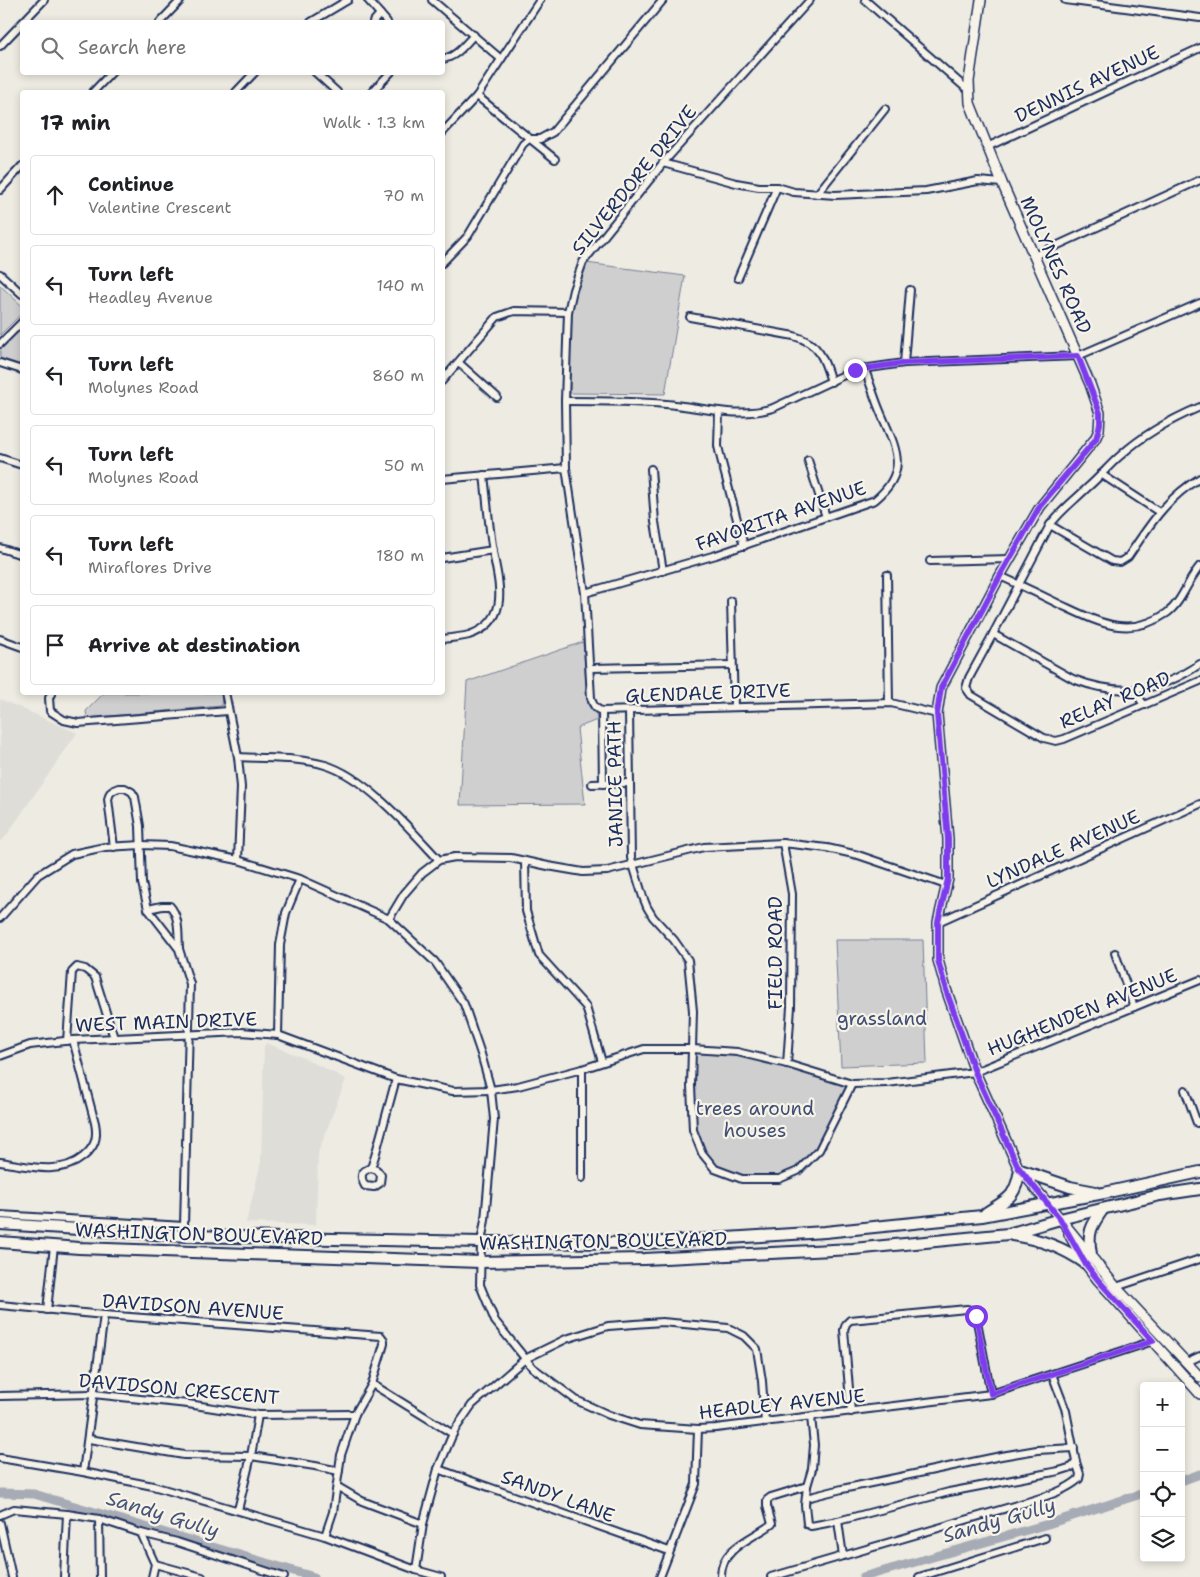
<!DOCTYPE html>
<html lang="en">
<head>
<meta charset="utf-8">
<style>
	:root { --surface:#fff; --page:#f6f6f6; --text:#202124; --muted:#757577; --line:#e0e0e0 }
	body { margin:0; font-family:"Shantell Sans",sans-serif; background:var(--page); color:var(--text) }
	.controls { position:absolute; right:15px; bottom:15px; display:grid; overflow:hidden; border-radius:5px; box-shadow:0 2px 8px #0003 }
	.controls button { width:45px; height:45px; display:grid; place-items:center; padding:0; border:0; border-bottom:1px solid var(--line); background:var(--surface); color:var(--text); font:25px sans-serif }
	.stop { position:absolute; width:15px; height:15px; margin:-11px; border:4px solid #7c3aed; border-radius:50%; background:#fff }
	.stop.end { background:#7c3aed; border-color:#fff; box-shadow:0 1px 5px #0008 }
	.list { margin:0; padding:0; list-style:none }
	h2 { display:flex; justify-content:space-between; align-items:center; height:65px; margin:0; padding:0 20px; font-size:21px }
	h2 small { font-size:16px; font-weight:400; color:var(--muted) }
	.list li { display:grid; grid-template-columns:32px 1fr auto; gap:15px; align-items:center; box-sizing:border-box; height:80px; margin:0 10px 10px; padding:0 10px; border:1px solid var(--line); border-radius:5px }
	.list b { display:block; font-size:19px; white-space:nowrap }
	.list p { margin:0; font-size:16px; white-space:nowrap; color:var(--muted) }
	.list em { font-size:16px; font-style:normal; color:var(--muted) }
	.icon { flex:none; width:28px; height:28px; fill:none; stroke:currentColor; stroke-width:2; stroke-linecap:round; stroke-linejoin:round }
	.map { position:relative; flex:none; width:1200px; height:1577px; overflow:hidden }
	.search { position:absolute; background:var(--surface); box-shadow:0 2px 8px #0003; left:20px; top:20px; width:425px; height:55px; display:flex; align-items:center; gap:12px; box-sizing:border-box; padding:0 18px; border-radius:5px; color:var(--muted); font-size:19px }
	.panel { position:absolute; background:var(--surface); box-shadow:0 2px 8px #0003; left:20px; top:90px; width:425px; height:605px; border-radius:5px }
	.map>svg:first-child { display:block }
</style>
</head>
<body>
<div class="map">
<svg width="1200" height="1577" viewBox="0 0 1200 1577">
	<rect width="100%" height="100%" fill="#eeebe2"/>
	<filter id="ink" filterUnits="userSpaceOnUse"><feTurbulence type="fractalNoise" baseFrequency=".02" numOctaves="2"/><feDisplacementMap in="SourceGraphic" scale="10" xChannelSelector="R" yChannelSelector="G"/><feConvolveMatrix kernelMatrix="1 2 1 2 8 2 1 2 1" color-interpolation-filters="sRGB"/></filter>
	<g filter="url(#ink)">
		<g fill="#deddd8">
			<path d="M 0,699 L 77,733 L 6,836 L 0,842 Z"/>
			<path d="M 266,1043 L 304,1058 L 346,1079 L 318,1153 L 316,1225 L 246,1223 L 261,1162 L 264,1047 Z"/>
		</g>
		<g fill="#cfcfcf" stroke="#757f96">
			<path d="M 586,263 L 685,276 L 665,394 L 570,393 L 570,314 L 576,291 Z"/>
			<path d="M 0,285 L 22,306 L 22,313 L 0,335 Z"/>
			<path d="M 22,326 L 22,365 L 0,358 L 0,349 Z"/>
			<path d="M 583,642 L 588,705 L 596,714 L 597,720 L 577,728 L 585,804 L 460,805 L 467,682 Z"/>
			<path d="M 104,693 L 222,693 L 221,706 L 87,718 L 86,711 Z"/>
			<path d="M 835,940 L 923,940 L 927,1063 L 841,1066 Z"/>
			<path d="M 695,1050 L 737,1052 L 852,1084 L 819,1150 L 798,1171 L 779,1179 L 742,1179 L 715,1169 L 702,1153 L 693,1130 Z"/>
		</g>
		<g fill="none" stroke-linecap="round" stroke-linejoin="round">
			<g stroke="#a6abb5" stroke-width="9">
				<path d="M 1181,1481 L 1200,1474"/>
				<path d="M 0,1493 L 34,1494 L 314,1577"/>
				<path d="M 863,1577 L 1048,1524 L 1144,1493"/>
			</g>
			<defs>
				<g id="minor">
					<path d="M 368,0 L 387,22"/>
					<path d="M 432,0 L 501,59"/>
					<path d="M 810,0 L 663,163 L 583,262 L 573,290 L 568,312 L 565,401 L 566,468 L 585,593 L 591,698 C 593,705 595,709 602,711 L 891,703 L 937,714"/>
					<path d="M 865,0 L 968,90"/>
					<path d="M 1065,0 L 1200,18"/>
					<path d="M 23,22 L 44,0"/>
					<path d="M 160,22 L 181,0"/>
					<path d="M 311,22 L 348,0"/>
					<path d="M 373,22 L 380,14"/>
					<path d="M 0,46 L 22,23"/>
					<path d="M 442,59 C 457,57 464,45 474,35"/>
					<path d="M 315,72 L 337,92"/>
					<path d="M 93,92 L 112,72"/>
					<path d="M 236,92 L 255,72"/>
					<path d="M 372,92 L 391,72"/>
					<path d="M 477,96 L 555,159"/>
					<path d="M 442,133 L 477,96 L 540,0"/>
					<path d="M 987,147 L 1200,48"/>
					<path d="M 663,163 L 736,183 L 759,187 L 777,187 L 794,192 L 835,195 L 926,191 L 978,181 L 1002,183"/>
					<path d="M 0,190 L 22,166"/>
					<path d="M 817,194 L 885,109"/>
					<path d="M 1034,256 L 1200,180"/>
					<path d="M 442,263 L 468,236 L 523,144 L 529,139 L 540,139 L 553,132 L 663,0"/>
					<path d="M 0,274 L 22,294"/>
					<path d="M 738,278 L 777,187"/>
					<path d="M 690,317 L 794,336 C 819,343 824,358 831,382"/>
					<path d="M 0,344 L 22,322"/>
					<path d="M 0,363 L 22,370"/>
					<path d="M 459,363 L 497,397"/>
					<path d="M 904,363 L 910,290"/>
					<path d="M 442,381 L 497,317 L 514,311 L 568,312"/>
					<path d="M 565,401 C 599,401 632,401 666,404 C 702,407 738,419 773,408 L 855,370 L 904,363 L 1078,356 L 1200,303"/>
					<path d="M 1200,407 C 1172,419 1144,434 1121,455 C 1109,465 1100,477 1088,487 C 1075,500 1061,510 1050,525 L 993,634 L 969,678 L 966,688 L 971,695 L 1044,738 L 1056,741 L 1064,739 L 1200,681"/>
					<path d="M 719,411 L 718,446 L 721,459 L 744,546"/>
					<path d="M 0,458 L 22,465"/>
					<path d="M 808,460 L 826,517"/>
					<path d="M 651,469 L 655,522 L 663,571"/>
					<path d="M 1101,474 L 1159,512"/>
					<path d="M 442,479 L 566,468"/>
					<path d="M 1050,525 L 1112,561 L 1120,562 L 1128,557 C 1149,526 1166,498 1200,478"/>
					<path d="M 0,548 L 22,555"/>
					<path d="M 442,558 L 493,550"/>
					<path d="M 930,561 L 1010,559"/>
					<path d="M 887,575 L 889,703"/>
					<path d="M 1000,576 C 1020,585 1039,594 1059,604 C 1096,621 1128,640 1167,613 C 1182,602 1188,580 1200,566"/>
					<path d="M 585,593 L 716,555 L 875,500 C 911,470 895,447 880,411 C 874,397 870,382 864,368"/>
					<path d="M 731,601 L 734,707"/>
					<path d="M 993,634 L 1073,679 C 1120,697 1158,693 1200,664"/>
					<path d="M 0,639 L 22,647"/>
					<path d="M 442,639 C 451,638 461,637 469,635 C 511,621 499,584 493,552 C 489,527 487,500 484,475"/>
					<path d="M 591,668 L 732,665"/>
					<path d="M 1134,690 L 1144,705"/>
					<path d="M 52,692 L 49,698 L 50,711 L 64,720 L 78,723 L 228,711"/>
					<path d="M 225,692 L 238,757 L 241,787 L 238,860"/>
					<path d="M 602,711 L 603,784"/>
					<path d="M 629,711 L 631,858 L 643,897 L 647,907 L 653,917 L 674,940 L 688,960 L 693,1011 L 691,1086 L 693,1130 L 702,1153 L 715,1169 L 742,1179 L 779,1179 L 798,1171 L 819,1150 L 852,1084"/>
					<path d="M 238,757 C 266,759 298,757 325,765 C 366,777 410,829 439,860"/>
					<path d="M 592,784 L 630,783"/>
					<path d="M 783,843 L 792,894 L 791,1007 L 787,1064"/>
					<path d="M 114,847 L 108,799 L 110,793 L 114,790 L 119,788 L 125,788 L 132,792 L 135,797 L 140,826 L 142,883 L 148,909 L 179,949 L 190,984 L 184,1226 L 188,1236"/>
					<path d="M 525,861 L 526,911 L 539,955 L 586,1007 L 602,1062"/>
					<path d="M 148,909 L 162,906 L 170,906 C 180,917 178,935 179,948"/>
					<path d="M 0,918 L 38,875 L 72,854 L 105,847 L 142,845 L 170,846 L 238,860 L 300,879 L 389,919 L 435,962 L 464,1004 L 481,1054 L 491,1090 L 494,1119 L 485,1220 L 481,1242 L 480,1285 L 495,1321 L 532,1367 L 576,1400 L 609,1415 L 640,1425 L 698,1429 L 716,1428 L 991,1394 L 1153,1341"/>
					<path d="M 389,919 L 404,894 L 422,873 L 439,860 L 455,857 L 511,858 L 548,866 L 583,872 L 607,871 L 704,847 L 783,843 L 827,848 L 858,855 L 946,885"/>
					<path d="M 938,922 L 1200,804"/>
					<path d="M 1115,953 L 1134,1007"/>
					<path d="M 278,1035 L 280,945 L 286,913 L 300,879"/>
					<path d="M 67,1041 L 72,972 L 77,967 L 85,969 L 95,977 L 114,1038"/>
					<path d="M 0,1056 L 30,1045 L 73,1040 L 242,1032 L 278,1035 L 396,1079 L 453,1091 L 491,1090 L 518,1086 L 582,1069 L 644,1049 L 692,1049 L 737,1052 L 787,1064 L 852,1084 L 887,1083 L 975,1072 L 1200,980"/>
					<path d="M 582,1069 L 582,1178"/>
					<path d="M 1185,1090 L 1197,1123"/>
					<path d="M 0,1162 C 27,1166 60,1176 83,1157 C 95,1147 98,1138 95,1123 L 73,1040"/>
					<path d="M 371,1168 L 377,1170 L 381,1175 L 380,1183 L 374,1187 L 365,1186 C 360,1177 360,1171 371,1168 L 375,1156 L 396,1079"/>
					<path d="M 0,1215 L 184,1226"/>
					<path d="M 1116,1287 L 1200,1259"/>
					<path d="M 0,1305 L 104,1315 L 381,1336 L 384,1340 L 384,1344 L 372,1384 L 355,1414 L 341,1455 L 333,1512 L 325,1536"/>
					<path d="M 47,1310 L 54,1246"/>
					<path d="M 1187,1362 L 1200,1356"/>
					<path d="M 372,1384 L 453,1434"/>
					<path d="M 0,1396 L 93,1394 L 188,1404 L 258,1415 L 355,1414"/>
					<path d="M 851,1412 L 844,1330 L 846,1324 L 850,1320 L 967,1309 L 973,1311 L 976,1316 L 991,1394"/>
					<path d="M 811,1417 L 814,1445 L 812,1469 L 807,1486 L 805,1505 L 807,1524 L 811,1526 L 838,1521 L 949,1492 L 1059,1471 L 1072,1467 L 1076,1462"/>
					<path d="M 89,1439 L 184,1455 L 251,1456 L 315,1466 L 339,1471"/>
					<path d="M 0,1458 L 83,1472 L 153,1486 L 325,1536 L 416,1570 L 441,1577"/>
					<path d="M 438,1469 L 669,1551"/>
					<path d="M 83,1472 L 104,1315"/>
					<path d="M 338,1487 L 362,1501 L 423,1524"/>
					<path d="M 806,1498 L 842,1489 L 1001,1456 L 1037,1450 L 1074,1448"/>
					<path d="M 238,1510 L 251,1456 L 258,1415"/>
					<path d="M 0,1515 L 14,1509 L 67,1514 L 99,1519 L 141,1533 L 177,1542 L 284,1577"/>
					<path d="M 99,1519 L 100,1577"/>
					<path d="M 838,1521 L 843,1556"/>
					<path d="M 0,1523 L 12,1577"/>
					<path d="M 141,1533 L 155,1564 L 152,1577"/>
					<path d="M 155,1564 L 202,1577"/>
					<path d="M 416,1570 L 423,1524 L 438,1469 L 454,1431 L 472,1405 L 525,1359 L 566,1339 L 608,1326 L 662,1322 L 728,1328 L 744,1336 L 757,1349 L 762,1381 L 765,1423"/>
					<path d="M 64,1577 L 67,1514"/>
					<path d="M 660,1577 L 696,1484 L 698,1429"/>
					<path d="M 721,1577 C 720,1548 752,1539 772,1524 L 767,1506 L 767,1500 L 771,1497 L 807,1486"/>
					<path d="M 771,1577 L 1034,1500 C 1050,1495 1066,1490 1079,1479 L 1080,1474 L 1076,1462 L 1066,1411 L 1052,1374"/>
					<path d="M 919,1577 L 1045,1538"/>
				</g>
				<g id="secondary">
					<path d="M 981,0 L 969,81 L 970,103 L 1002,183 L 1090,384 L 1100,413 L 1099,430 L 1095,439 L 1040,507 L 1000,576 L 941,688 L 937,714 L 948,839 L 948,879 L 938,922 L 938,960 L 946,989 L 975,1072 L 1018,1167 L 1116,1287 L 1200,1377"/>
					<path d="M 1069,1234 L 1085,1263 L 1098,1280 L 1200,1394"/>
				</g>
				<g id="trunk">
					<path d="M 986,1213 C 1009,1198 1015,1198 1020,1170 L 1070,1187 L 1096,1192"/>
					<path d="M 0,1224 L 188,1236 L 481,1242 L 646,1243 L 825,1232 L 982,1216 L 1104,1193 L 1200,1172"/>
					<path d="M 1012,1235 C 1040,1239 1063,1247 1085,1263"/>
					<path d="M 0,1242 L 79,1248 L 480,1262 L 644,1259 L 853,1249 L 1008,1234 L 1060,1219 L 1160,1195 L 1200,1189"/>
					<path d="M 1091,1254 C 1087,1233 1091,1226 1103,1209"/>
				</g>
			</defs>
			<use href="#minor" stroke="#1b2f5e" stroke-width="10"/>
			<use href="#secondary" stroke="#1b2f5e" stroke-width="12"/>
			<use href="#trunk" stroke="#1b2f5e" stroke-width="14"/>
			<use href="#minor" stroke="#f7f3e8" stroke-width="6"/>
			<use href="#secondary" stroke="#f7f3e8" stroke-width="9"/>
			<use href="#trunk" stroke="#f7f3e8" stroke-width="10"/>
		</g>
	</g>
	<g fill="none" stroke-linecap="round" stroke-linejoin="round" filter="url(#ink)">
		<path stroke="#7c3aed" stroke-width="6" d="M 855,370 L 904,363 L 1078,356 L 1100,413 L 1100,424 L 1096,439 L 1040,506 L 1000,576 L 941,688 L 937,714 L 948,839 L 948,879 L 938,922 L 938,960 L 946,990 L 975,1072 L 1018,1167 L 1060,1219 L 1085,1263 L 1098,1280 L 1153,1341 L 991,1394 L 976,1316"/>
	</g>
	<g text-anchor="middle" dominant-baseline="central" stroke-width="4.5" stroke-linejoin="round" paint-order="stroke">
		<g font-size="19" fill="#1b2f5e" stroke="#f7f3e8">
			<text transform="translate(1087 84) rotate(-25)">DENNIS AVENUE</text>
			<text transform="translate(634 180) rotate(-51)">SILVERDORE DRIVE</text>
			<text transform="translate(1056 265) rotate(66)">MOLYNES ROAD</text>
			<text transform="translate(781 516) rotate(-19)">FAVORITA AVENUE</text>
			<text transform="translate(708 693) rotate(-2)">GLENDALE DRIVE</text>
			<text transform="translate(1115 700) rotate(-23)">RELAY ROAD</text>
			<text transform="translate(615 784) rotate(-91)">JANICE PATH</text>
			<text transform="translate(1063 849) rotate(-24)">LYNDALE AVENUE</text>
			<text transform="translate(775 953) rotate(-90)">FIELD ROAD</text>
			<text transform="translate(1082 1012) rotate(-22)">HUGHENDEN AVENUE</text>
			<text transform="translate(166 1022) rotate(-2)">WEST MAIN DRIVE</text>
			<text transform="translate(199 1234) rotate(2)">WASHINGTON BOULEVARD</text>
			<text transform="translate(603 1241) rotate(-1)">WASHINGTON BOULEVARD</text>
			<text transform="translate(193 1307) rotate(4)">DAVIDSON AVENUE</text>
			<text transform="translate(179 1389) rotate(5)">DAVIDSON CRESCENT</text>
			<text transform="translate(782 1404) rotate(-6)">HEADLEY AVENUE</text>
			<text transform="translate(558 1496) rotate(20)">SANDY LANE</text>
		</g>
		<g font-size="19" fill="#3f4f75" stroke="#f7f3e8">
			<text x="882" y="1018">grassland</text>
			<text x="755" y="1108">trees around<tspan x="755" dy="22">houses</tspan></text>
		</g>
		<g font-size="20" font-style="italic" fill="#455478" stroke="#f7f3e8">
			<text transform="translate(163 1514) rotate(17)">Sandy Gully</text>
			<text transform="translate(999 1520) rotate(-16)">Sandy Gully</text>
		</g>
	</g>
</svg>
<div class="controls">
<button>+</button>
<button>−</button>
<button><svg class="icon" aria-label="locate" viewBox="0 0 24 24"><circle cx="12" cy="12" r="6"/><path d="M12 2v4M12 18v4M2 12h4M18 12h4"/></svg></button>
<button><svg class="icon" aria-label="layers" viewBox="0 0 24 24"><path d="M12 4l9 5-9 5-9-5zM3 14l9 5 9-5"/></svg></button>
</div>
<div class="stop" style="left:976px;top:1316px"></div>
<div class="stop end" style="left:855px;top:370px"></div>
<div class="search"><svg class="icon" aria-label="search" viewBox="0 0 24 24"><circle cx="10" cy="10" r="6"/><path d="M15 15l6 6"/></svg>Search here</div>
<section class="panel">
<h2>17 min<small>Walk · 1.3 km</small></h2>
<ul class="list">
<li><svg class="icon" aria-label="ahead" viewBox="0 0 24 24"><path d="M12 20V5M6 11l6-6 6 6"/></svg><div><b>Continue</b><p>Valentine Crescent</p></div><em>70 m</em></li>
<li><svg class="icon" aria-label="left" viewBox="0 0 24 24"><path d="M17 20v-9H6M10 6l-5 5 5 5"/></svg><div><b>Turn left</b><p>Headley Avenue</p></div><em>140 m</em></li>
<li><svg class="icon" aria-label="left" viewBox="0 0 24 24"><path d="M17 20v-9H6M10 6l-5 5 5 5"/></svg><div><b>Turn left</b><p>Molynes Road</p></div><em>860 m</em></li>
<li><svg class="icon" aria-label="left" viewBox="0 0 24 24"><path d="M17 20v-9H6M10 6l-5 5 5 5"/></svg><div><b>Turn left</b><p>Molynes Road</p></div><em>50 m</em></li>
<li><svg class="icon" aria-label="left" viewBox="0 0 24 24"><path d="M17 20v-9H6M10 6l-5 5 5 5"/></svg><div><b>Turn left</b><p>Miraflores Drive</p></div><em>180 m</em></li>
<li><svg class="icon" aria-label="arrive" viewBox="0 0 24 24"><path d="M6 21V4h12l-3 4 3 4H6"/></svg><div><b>Arrive at destination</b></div></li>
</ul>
</section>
</div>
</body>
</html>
